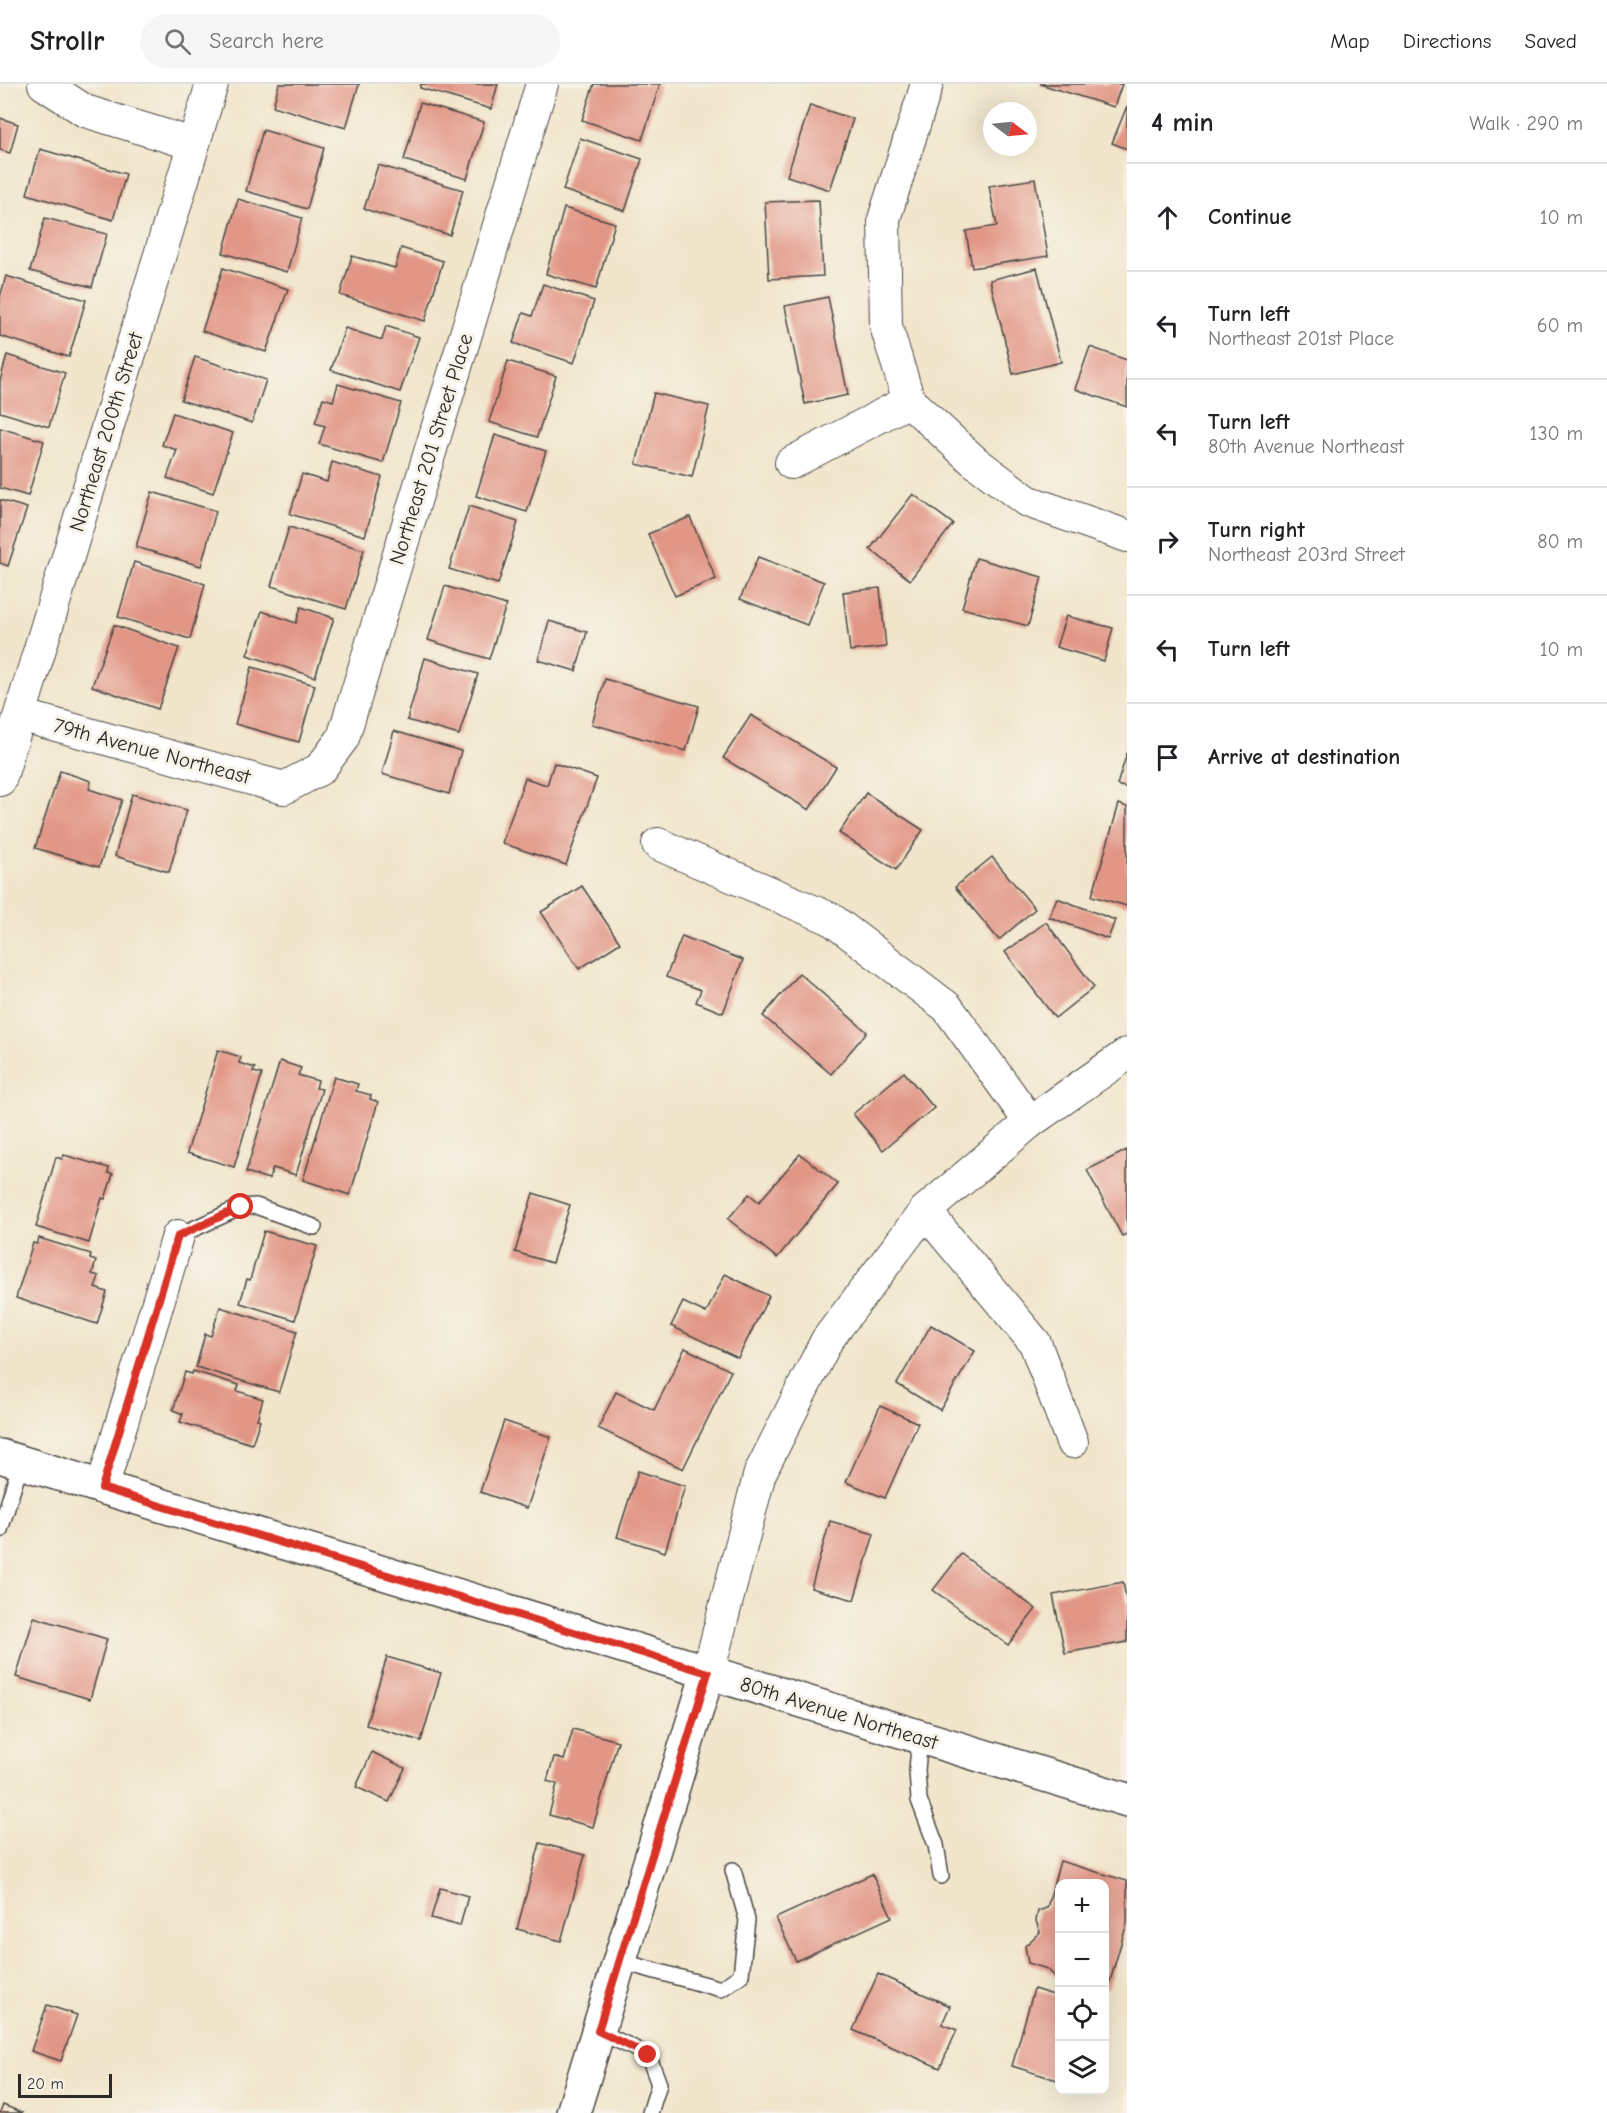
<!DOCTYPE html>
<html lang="en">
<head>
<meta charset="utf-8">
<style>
	:root { --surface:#fff; --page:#f6f6f6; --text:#202124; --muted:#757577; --line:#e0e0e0 }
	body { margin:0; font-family:"Comic Neue",sans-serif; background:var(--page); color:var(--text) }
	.controls { position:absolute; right:18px; bottom:18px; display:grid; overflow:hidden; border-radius:12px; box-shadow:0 6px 24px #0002 }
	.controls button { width:54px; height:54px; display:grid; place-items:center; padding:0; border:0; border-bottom:2px solid var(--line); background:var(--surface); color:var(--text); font:30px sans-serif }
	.compass { position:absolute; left:983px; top:18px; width:54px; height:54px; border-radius:50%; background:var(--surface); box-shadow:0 6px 24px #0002; rotate:106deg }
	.scale { position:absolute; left:18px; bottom:15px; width:94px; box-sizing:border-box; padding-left:6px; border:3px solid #2b2b2b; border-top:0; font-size:16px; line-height:21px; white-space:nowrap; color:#2b2b2b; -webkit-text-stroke:4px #f7f3e8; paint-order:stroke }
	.stop { position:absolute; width:18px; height:18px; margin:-14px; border:4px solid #d93025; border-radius:50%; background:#fff }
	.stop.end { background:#d93025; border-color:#fff; box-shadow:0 2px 6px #0008 }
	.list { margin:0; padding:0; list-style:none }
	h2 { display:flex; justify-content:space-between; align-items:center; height:78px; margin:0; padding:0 24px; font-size:26px }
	h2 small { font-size:20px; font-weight:400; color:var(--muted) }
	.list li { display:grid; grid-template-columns:39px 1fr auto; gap:18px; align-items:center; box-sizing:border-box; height:108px; padding:0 24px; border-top:2px solid var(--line) }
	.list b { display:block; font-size:22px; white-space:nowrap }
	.list p { margin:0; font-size:20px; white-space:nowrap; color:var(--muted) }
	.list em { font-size:20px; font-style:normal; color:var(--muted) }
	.icon { flex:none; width:33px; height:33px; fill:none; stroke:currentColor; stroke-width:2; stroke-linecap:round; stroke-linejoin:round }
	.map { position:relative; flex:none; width:1127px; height:2029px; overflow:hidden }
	header { display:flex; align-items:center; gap:36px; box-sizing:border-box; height:84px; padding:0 30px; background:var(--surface); border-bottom:2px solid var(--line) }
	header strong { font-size:28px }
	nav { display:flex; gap:33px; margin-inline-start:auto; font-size:21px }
	.search { width:420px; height:54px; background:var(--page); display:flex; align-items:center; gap:15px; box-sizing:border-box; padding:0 21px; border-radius:33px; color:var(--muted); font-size:22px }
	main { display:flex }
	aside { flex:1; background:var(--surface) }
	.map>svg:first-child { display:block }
</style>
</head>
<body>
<header>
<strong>Strollr</strong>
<div class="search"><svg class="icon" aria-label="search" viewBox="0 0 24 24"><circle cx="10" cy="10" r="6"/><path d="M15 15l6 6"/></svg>Search here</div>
<nav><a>Map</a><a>Directions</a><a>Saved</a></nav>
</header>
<main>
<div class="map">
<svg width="1127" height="2029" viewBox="0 0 1127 2029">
	<rect width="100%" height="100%" fill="#f7f3e8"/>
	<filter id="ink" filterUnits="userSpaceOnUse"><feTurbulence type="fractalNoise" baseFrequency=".0167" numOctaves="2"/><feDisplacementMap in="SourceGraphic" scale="12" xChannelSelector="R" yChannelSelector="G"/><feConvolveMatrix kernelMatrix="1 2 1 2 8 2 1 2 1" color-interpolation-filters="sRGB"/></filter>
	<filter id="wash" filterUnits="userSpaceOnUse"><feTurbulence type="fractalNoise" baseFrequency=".008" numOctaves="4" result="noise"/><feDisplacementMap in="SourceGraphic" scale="24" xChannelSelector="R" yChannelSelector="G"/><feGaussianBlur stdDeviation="1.35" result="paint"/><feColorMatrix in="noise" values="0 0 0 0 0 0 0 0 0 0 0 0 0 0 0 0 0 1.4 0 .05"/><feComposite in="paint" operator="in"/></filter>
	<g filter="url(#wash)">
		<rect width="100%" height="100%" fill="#f1e5cb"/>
		<g id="blocks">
			<g fill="#e29686">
				<path d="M 279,0 L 359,0 L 346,44 L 273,22 Z"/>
				<path d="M 421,0 L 498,0 L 491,25 L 420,4 Z"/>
				<path d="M 594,0 L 660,0 L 642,56 L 582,36 Z"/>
				<path d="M 1040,0 L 1122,0 L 1114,23 Z"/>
				<path d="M 420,19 L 484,38 L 467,95 L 404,76 Z"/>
				<path d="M 810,21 L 853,35 L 830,106 L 787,92 Z"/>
				<path d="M 1127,22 L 1127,65 L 1112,59 Z"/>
				<path d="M 0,34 L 18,40 L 10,69 L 0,66 Z"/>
				<path d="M 263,46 L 324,64 L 307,125 L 246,107 Z"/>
				<path d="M 580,54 L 642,75 L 625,127 L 563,106 Z"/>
				<path d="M 40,65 L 126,90 L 113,136 L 27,110 Z"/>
				<path d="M 378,81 L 463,106 L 450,151 L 364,125 Z"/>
				<path d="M 1035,95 L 1048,172 L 972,184 L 966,147 L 997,142 L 989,102 Z"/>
				<path d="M 238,115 L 302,134 L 287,188 L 223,169 Z"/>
				<path d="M 819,116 L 823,192 L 769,195 L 765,118 Z"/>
				<path d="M 564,124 L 615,139 L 596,205 L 546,190 Z"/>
				<path d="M 45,134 L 107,150 L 92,203 L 30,187 Z"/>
				<path d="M 401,164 L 443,177 L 425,237 L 340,211 L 352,172 L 395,184 Z"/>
				<path d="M 223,184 L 288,205 L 266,268 L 202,247 Z"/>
				<path d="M 1037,184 L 1061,278 L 1013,290 L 990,196 Z"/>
				<path d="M 6,192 L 86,216 L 69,273 L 0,252 L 0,213 Z"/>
				<path d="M 543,200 L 594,217 L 574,279 L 513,259 L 523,229 L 532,232 Z"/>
				<path d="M 828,213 L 848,311 L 805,320 L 785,222 Z"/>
				<path d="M 386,242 L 419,253 L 400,308 L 331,286 L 345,244 L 382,256 Z"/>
				<path d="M 1090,263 L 1127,276 L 1127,323 L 1075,305 Z"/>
				<path d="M 7,271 L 65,289 L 49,343 L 0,328 L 0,297 Z"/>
				<path d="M 195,273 L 266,296 L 252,339 L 181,316 Z"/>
				<path d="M 508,277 L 556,292 L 537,353 L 489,338 Z"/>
				<path d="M 338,300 L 401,319 L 383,379 L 319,360 L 325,342 L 315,339 L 323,314 L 333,317 Z"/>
				<path d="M 654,309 L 709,322 L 692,393 L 636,380 Z"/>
				<path d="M 173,329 L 233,349 L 213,409 L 167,394 L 177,366 L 162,361 Z"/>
				<path d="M 0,344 L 44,357 L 28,412 L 0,404 Z"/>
				<path d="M 495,351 L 546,367 L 527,428 L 476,412 Z"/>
				<path d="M 332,378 L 382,393 L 365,452 L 290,430 L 302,390 L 327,398 Z"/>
				<path d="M 152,408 L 216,427 L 201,482 L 136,463 Z"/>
				<path d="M 913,410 L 953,440 L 910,496 L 870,465 Z"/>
				<path d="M 0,416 L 27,424 L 8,482 L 0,479 Z"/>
				<path d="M 469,422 L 518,438 L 498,500 L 449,485 Z"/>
				<path d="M 690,433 L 716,495 L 675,512 L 648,450 Z"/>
				<path d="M 289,443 L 364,466 L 346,525 L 271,502 Z"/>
				<path d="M 758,473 L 824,498 L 807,541 L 740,515 Z"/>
				<path d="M 976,474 L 1042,493 L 1028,542 L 962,524 Z"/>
				<path d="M 134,478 L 205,500 L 190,555 L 118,533 Z"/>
				<path d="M 445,502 L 506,521 L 489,575 L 428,556 Z"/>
				<path d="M 880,504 L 886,563 L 850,567 L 843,508 Z"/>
				<path d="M 301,523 L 334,534 L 315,593 L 247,571 L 262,527 L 296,539 Z"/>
				<path d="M 1066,532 L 1113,544 L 1104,577 L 1056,563 Z"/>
				<path d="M 549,537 L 587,548 L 576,587 L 538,576 Z"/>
				<path d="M 114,541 L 179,564 L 158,625 L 92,602 Z"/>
				<path d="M 425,574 L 478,590 L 459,651 L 407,636 Z"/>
				<path d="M 252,583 L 315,601 L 299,658 L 235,640 Z"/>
				<path d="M 605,595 L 699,622 L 686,667 L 592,640 Z"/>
				<path d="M 751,631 L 836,683 L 809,726 L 723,674 Z"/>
				<path d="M 394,647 L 461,667 L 449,710 L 382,690 Z"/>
				<path d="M 1127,669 L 1127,704 L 1117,701 Z"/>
				<path d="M 554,679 L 597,694 L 566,781 L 502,759 L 525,694 L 547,701 Z"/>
				<path d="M 60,687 L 91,697 L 89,705 L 122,716 L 99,783 L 35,764 Z"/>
				<path d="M 866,709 L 923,746 L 896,786 L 839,749 Z"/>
				<path d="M 132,710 L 187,726 L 169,788 L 115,772 Z"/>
				<path d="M 1119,720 L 1127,723 L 1127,822 L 1092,812 Z"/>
				<path d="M 992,773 L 1035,825 L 999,856 L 955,803 Z"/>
				<path d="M 582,802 L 620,859 L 579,885 L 541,828 Z"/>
				<path d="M 1057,814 L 1115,836 L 1108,855 L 1049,833 Z"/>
				<path d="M 1046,838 L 1094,903 L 1055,934 L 1005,868 Z"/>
				<path d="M 682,852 L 743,876 L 723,929 L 696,918 L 701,906 L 666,893 Z"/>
				<path d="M 799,889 L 867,948 L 831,990 L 763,932 Z"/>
				<path d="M 218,966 L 241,973 L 239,979 L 255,984 L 253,988 L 262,990 L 234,1083 L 187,1069 Z"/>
				<path d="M 280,977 L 301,984 L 298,991 L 318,997 L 316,1004 L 322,1005 L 296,1091 L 273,1084 L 269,1095 L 246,1088 Z"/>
				<path d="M 904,988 L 934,1024 L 883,1066 L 853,1030 Z"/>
				<path d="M 334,993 L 358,1000 L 356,1007 L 371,1011 L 370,1015 L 378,1018 L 350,1111 L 303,1096 Z"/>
				<path d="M 1127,1066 L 1127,1150 L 1122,1152 L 1087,1086 Z"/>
				<path d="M 800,1070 L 838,1100 L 777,1174 L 728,1135 L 749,1110 L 759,1118 Z"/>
				<path d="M 64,1071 L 109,1084 L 108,1089 L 113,1090 L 105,1115 L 102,1114 L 89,1159 L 36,1143 L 56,1073 L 62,1075 Z"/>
				<path d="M 533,1109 L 570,1121 L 552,1179 L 515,1168 Z"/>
				<path d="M 264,1147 L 317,1162 L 295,1236 L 240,1219 L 247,1195 L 250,1196 Z"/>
				<path d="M 39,1154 L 91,1170 L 90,1175 L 96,1177 L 92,1190 L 99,1192 L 95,1204 L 107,1208 L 97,1240 L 16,1214 L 33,1159 L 37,1160 Z"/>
				<path d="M 725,1190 L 769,1212 L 738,1274 L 671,1242 L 683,1218 L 706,1229 Z"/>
				<path d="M 220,1223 L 297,1247 L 279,1308 L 196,1283 L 205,1250 L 211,1252 Z"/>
				<path d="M 931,1241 L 975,1267 L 940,1326 L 897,1300 Z"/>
				<path d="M 685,1264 L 731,1287 L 683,1385 L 598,1344 L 616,1308 L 654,1326 Z"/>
				<path d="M 193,1287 L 239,1301 L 237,1307 L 263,1315 L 257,1335 L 260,1336 L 252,1360 L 180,1338 L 183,1330 L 173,1326 L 185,1288 L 192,1290 Z"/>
				<path d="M 880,1322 L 918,1339 L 885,1414 L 846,1398 Z"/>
				<path d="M 504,1337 L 551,1353 L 527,1424 L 480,1408 Z"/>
				<path d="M 638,1387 L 685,1402 L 665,1468 L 617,1453 Z"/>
				<path d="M 830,1437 L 874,1450 L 854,1516 L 811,1504 Z"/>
				<path d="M 961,1470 L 1036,1525 L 1008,1561 L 933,1506 Z"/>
				<path d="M 1123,1498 L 1127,1519 L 1127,1558 L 1065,1569 L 1053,1511 Z"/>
				<path d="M 34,1533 L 107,1555 L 90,1615 L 16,1593 Z"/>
				<path d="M 387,1573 L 441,1589 L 421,1657 L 366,1641 Z"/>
				<path d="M 573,1645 L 618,1657 L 593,1743 L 549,1731 L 557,1700 L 547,1697 L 554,1673 L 564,1676 Z"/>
				<path d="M 372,1668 L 405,1684 L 389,1718 L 356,1703 Z"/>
				<path d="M 540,1759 L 585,1771 L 561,1857 L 517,1845 Z"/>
				<path d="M 1060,1777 L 1127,1797 L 1127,1839 L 1108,1904 L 1104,1903 L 1104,1800 L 1060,1800 L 1060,1897 L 1047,1885 L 1028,1879 L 1025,1862 L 1040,1848 L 1036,1837 L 1038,1827 L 1047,1824 Z"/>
				<path d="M 872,1790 L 892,1833 L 796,1877 L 776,1834 Z"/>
				<path d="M 440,1804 L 468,1812 L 460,1842 L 431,1834 Z"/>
				<path d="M 878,1890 L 950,1922 L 942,1940 L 957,1946 L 940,1984 L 853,1946 Z"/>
				<path d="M 1034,1905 L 1060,1913 L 1060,1997 L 1012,1982 Z"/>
				<path d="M 47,1921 L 77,1931 L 61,1977 L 31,1967 Z"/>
				<path d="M 3,2021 L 23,2029 L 0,2029 Z"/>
			</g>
		</g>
	</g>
	<g filter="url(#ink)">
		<use href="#blocks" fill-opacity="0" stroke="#494743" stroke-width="1.5"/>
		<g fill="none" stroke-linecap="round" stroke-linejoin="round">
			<defs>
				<g id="service">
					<path d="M 178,1152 L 241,1123 L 256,1122 L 314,1143"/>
					<path d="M 0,1446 L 21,1379"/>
					<path d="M 920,1653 L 917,1686 L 919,1716 L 936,1761 L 941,1792"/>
					<path d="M 619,1877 L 721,1905 L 741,1891 L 747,1836 L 733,1786"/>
					<path d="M 598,1947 L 648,1971 L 659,2000 L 650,2029"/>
				</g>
				<g id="minor">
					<path d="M 44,0 L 85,27 L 193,60"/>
					<path d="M 909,317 L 974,377 L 1027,417 L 1127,452"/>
					<path d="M 791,379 L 909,317 L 886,242 L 884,135 L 927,0"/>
					<path d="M 20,631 L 284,704 L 320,685 L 343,654 L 542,0"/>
					<path d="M 0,696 L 212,0"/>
					<path d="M 658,760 L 831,835 L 947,923 L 1030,1038"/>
					<path d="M 925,1127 L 1035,1259 L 1072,1358"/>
					<path d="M 102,1404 L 178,1152"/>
					<path d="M 708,1589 L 760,1389 L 827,1256 L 925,1127 L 1030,1038 L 1127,970"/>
				</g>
				<path id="tertiary" d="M 573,2029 L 708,1589"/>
				<path id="secondary" d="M 0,1372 L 1127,1716"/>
			</defs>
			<use href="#service" stroke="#494743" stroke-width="18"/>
			<use href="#minor" stroke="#494743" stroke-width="34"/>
			<use href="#tertiary" stroke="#494743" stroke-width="36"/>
			<use href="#secondary" stroke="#494743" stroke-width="36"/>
			<use href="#service" stroke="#fff" stroke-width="15"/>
			<use href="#minor" stroke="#fff" stroke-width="32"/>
			<use href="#tertiary" stroke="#fff" stroke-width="33"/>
			<use href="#secondary" stroke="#fff" stroke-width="33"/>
		</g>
	</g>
	<g fill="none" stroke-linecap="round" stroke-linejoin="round" filter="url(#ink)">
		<path stroke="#d93025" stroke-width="8" d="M 241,1123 L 178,1152 L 102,1404 L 708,1589 L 598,1947 L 648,1971"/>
	</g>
	<g text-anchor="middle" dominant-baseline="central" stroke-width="6" stroke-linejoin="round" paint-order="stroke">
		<g font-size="21" fill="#2b2b2b" stroke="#f7f3e8">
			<text transform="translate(106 348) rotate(-73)">Northeast 200th Street</text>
			<text transform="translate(431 365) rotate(-73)">Northeast 201 Street Place</text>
			<text transform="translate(152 667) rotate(15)">79th Avenue Northeast</text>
			<text transform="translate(839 1629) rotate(17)">80th Avenue Northeast</text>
		</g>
	</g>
</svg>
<div class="controls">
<button>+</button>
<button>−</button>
<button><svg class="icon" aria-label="locate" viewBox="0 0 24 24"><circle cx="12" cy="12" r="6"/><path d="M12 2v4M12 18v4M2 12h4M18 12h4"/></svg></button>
<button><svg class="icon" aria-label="layers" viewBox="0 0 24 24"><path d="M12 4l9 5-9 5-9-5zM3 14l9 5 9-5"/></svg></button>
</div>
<svg class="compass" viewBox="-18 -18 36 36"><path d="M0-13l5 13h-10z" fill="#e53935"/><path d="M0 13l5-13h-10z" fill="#757577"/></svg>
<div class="scale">20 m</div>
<div class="stop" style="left:241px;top:1123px"></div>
<div class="stop end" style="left:648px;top:1971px"></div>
</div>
<aside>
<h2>4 min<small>Walk · 290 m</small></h2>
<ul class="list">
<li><svg class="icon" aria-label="ahead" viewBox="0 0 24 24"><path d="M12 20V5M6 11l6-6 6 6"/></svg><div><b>Continue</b></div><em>10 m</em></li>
<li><svg class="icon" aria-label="left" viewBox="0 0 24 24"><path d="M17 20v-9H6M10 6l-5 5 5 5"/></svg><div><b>Turn left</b><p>Northeast 201st Place</p></div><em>60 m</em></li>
<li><svg class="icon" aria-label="left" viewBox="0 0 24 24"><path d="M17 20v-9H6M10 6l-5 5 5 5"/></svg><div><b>Turn left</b><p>80th Avenue Northeast</p></div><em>130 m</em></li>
<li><svg class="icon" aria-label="right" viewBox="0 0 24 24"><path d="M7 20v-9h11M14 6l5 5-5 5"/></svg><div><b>Turn right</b><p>Northeast 203rd Street</p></div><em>80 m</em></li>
<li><svg class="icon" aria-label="left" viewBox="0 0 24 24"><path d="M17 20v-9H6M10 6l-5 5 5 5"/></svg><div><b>Turn left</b></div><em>10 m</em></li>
<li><svg class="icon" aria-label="arrive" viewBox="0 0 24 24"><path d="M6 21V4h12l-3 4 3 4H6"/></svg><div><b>Arrive at destination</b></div></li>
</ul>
</aside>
</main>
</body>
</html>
